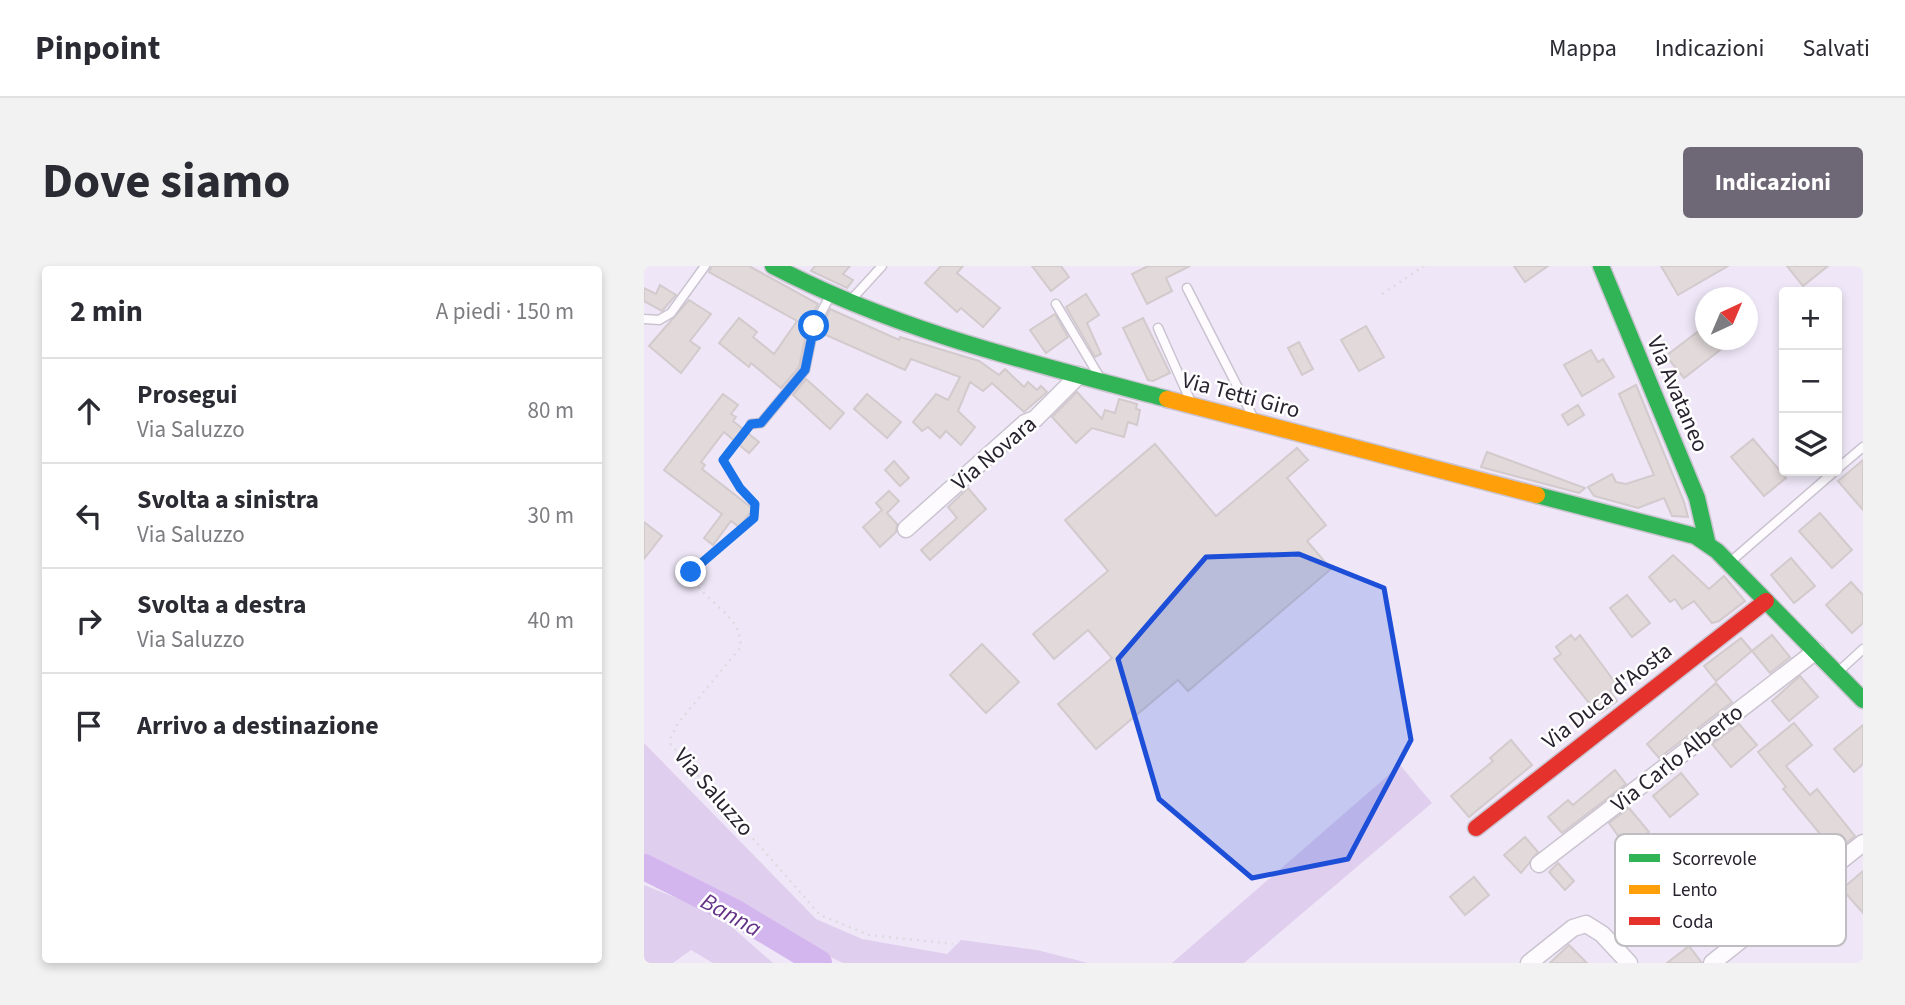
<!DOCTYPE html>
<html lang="it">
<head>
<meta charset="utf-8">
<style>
	:root { --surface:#fff; --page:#f2f2f3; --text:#2b2b33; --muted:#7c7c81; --line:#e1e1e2; --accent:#6e6775 }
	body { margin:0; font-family:"Source Sans 3",sans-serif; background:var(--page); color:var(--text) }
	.controls { position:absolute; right:21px; top:21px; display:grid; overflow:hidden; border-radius:7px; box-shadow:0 4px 10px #0003 }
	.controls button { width:63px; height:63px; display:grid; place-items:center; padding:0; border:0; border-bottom:2px solid var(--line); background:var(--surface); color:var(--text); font:35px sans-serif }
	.compass { position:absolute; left:1051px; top:21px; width:63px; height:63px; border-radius:50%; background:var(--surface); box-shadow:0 4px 10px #0003; rotate:44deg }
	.stop { position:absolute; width:21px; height:21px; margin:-16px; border:5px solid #1a73e8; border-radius:50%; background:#fff }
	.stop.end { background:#1a73e8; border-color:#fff; box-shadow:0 2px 7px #0008 }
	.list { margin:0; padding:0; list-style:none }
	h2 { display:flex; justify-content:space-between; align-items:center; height:91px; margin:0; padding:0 28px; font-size:30px }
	h2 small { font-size:23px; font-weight:400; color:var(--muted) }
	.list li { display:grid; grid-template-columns:46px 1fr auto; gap:21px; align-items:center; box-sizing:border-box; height:105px; padding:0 28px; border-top:2px solid var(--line) }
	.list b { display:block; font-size:26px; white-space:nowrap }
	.list p { margin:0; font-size:23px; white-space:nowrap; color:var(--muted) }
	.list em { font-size:23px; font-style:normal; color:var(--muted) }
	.icon { flex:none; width:38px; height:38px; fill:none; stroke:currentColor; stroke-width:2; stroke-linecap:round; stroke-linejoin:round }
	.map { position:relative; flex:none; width:1219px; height:697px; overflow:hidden; border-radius:7px }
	header { display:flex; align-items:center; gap:42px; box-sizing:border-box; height:98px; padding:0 35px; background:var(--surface); border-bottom:2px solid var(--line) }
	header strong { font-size:33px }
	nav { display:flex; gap:38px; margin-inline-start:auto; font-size:24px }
	.intro { display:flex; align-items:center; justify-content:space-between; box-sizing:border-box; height:168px; padding:0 42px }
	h1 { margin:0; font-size:49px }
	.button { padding:18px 32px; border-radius:7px; background:var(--accent); color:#fff; font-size:24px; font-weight:700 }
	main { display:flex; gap:42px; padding:0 42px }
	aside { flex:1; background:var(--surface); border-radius:7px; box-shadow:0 4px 10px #0003 }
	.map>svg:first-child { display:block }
</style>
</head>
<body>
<header>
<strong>Pinpoint</strong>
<nav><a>Mappa</a><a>Indicazioni</a><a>Salvati</a></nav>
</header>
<div class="intro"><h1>Dove siamo</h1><a class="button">Indicazioni</a></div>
<main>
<aside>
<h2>2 min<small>A piedi · 150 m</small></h2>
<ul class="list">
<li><svg class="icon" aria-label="ahead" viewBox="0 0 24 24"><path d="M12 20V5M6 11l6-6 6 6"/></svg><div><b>Prosegui</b><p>Via Saluzzo</p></div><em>80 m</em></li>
<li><svg class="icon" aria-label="left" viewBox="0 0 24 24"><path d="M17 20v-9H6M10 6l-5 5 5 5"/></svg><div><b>Svolta a sinistra</b><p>Via Saluzzo</p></div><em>30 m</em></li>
<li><svg class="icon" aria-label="right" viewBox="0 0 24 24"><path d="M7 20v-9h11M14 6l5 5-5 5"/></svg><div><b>Svolta a destra</b><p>Via Saluzzo</p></div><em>40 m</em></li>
<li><svg class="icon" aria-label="arrive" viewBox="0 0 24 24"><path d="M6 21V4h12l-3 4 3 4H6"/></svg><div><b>Arrivo a destinazione</b></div></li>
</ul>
</aside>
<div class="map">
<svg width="1219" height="697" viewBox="0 0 1219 697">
	<rect width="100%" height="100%" fill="#efe7f7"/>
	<g fill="#dfceee">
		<path d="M 0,477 L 172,653 L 218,673 L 303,688 L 317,674 L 393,684 L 444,697 L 199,697 L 128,663 L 64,622 L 0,595 Z"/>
		<path d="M 756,499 L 788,537 L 600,697 L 528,697 Z"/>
		<path d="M 0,619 L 73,648 L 129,697 L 69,697 L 47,684 L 29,697 L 0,697 Z"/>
	</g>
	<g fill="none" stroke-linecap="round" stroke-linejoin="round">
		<path stroke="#d4b6ef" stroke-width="26" d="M 0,601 L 92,647 L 175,697"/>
	</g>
	<g fill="#e1d9da" stroke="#d2cacc" stroke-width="2">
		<path d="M 68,0 L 105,0 L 174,38 L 164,58 L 155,101 L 137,122 L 107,97 L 105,101 L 75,77 L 95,52 L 113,66 L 109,71 L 130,88 L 153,55 L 65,6 Z"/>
		<path d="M 171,0 L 206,0 L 199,8 L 209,14 L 203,22 L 167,5 Z"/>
		<path d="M 297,0 L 319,0 L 313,7 L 356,42 L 339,61 L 317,42 L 313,46 L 281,17 Z"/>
		<path d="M 388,0 L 417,0 L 425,11 L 407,25 Z"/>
		<path d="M 504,0 L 546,0 L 522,12 L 528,25 L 503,38 L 488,8 Z"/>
		<path d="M 870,0 L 904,0 L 881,16 Z"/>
		<path d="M 1017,0 L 1084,0 L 1034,29 Z"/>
		<path d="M 1143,0 L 1184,0 L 1159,20 Z"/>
		<path d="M 16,19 L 32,29 L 18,45 L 0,35 L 0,22 L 12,28 Z"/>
		<path d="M 442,28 L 455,49 L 443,57 L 457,88 L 451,91 L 422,41 Z"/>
		<path d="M 45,34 L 67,48 L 46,75 L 56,82 L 37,107 L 5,80 Z"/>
		<path d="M 186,43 L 255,74 L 256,71 L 335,95 L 355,109 L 361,103 L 380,121 L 384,116 L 393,124 L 397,120 L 403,126 L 380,146 L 348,117 L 339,125 L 326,116 L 314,145 L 331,161 L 317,179 L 302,165 L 296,172 L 284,161 L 278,165 L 269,156 L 292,128 L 304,134 L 316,111 L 267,93 L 261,104 L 175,66 Z"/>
		<path d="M 411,48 L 424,71 L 402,87 L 386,64 Z"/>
		<path d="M 499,52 L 526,107 L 509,115 L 504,114 L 479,62 Z"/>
		<path d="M 722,60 L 740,91 L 715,105 L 697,74 Z"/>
		<path d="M 1061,60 L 1061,74 L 1089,74 L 1040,112 L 1022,90 Z"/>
		<path d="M 655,76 L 669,103 L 658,109 L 644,82 Z"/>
		<path d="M 947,84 L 954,96 L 959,93 L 970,111 L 938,130 L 920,99 Z"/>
		<path d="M 162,113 L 200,147 L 186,163 L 149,129 Z"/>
		<path d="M 992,119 L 1040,236 L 1044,251 L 1028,250 L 1020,232 L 994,242 L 950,230 L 944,221 L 968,208 L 972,216 L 982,218 L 1010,209 L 975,128 Z"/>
		<path d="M 433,126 L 458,153 L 461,144 L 471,147 L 475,133 L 493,138 L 492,143 L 496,144 L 493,159 L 484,156 L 480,171 L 448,162 L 432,177 L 408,151 Z"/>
		<path d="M 79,128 L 94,139 L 87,148 L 92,151 L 89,155 L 115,176 L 105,187 L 80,166 L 57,196 L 61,199 L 58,203 L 109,243 L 95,261 L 87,255 L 69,279 L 60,272 L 78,248 L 20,204 Z"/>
		<path d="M 223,128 L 257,156 L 243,172 L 210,143 Z"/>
		<path d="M 934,139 L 940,149 L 924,159 L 918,149 Z"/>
		<path d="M 1109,173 L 1142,212 L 1120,230 L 1087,191 Z"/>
		<path d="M 511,178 L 572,250 L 653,182 L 664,194 L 643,212 L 682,259 L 663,275 L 687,303 L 544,425 L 534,414 L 452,483 L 414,438 L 468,392 L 444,364 L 410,393 L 389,368 L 464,305 L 421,254 Z"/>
		<path d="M 843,186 L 941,222 L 935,227 L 837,201 Z"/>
		<path d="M 1219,194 L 1219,244 L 1194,215 Z"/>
		<path d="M 250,195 L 265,212 L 256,220 L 241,204 Z"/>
		<path d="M 324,222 L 342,243 L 286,294 L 277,284 L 313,252 L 304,241 Z"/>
		<path d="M 245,225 L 255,235 L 243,247 L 253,258 L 252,266 L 236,281 L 219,261 L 238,244 L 232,237 Z"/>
		<path d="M 1176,247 L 1208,284 L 1188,302 L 1155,265 Z"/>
		<path d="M 0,256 L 18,270 L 0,293 Z"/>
		<path d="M 1029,289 L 1065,323 L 1080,310 L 1101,335 L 1075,355 L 1068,357 L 1050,335 L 1038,343 L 1031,333 L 1026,336 L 1005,311 Z"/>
		<path d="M 1147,292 L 1171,320 L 1150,337 L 1127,309 Z"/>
		<path d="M 1207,316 L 1219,329 L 1219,357 L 1208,367 L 1182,339 Z"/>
		<path d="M 983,329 L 1006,357 L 988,371 L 966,342 Z"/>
		<path d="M 927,369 L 931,374 L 936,369 L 973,419 L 966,425 L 973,435 L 958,446 L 954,440 L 950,443 L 910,393 L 917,388 L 912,381 Z"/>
		<path d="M 1128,369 L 1146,391 L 1126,407 L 1108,385 Z"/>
		<path d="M 1097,372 L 1108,385 L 1072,415 L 1060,400 Z"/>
		<path d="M 338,378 L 375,416 L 342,447 L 306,409 Z"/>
		<path d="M 1156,410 L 1174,431 L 1145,455 L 1128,435 Z"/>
		<path d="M 1072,417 L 1088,436 L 1015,492 L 1003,478 Z"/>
		<path d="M 1150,457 L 1168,479 L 1142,500 L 1166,529 L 1173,523 L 1211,570 L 1191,586 L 1139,523 L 1142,521 L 1114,486 Z"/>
		<path d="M 1095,458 L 1113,479 L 1087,501 L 1068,478 Z"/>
		<path d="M 1219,459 L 1219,498 L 1210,506 L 1190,483 Z"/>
		<path d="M 867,474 L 888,499 L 825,551 L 807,530 L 849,495 L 846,492 Z"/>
		<path d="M 971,504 L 982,518 L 918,567 L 904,551 L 924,534 L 929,539 Z"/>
		<path d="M 1037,507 L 1054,528 L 1026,551 L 1009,530 Z"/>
		<path d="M 985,542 L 1005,566 L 984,584 L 965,557 Z"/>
		<path d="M 881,571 L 894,586 L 877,607 L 860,589 Z"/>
		<path d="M 914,597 L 930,615 L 921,624 L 905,606 Z"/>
		<path d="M 1219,605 L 1219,647 L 1198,623 Z"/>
		<path d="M 830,611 L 845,629 L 821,649 L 806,631 Z"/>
		<path d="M 925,679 L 943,697 L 906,697 Z"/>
		<path d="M 1045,680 L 1058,697 L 1023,697 Z"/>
	</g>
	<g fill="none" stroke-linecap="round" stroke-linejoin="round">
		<defs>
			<g id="lane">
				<path d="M 543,22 L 610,153"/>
				<path d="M 206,35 L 238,0"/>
				<path d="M 412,38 L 455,110"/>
				<path d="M 0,53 L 15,54 L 27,47 L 61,0"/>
				<path d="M 514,62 L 547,136"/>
				<path d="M 107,158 L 117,157 L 161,104 L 170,60 L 186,30"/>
				<path d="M 1193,203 L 1219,181"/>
				<path d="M 1085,297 L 1191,205"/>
				<path d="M 1193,407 L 1219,383"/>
			</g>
			<g id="street">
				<path d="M 262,263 L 381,157 L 391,153 L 435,109"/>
				<path d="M 895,598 L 1172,385"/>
				<path d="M 885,697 L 929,662 L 942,658 L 958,668 L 985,697"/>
				<path d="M 1068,697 L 1219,577"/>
			</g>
			<g id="fast">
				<path d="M 129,0 C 253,65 389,97 523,133"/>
				<path d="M 957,0 L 1053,232 L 1063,275"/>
				<path d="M 893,229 L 1051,270 L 1073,285 L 1219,434"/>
			</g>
			<path id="slow" d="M 523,133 L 893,229"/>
			<path id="jam" d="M 832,562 L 1122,335"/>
		</defs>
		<use href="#lane" stroke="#cac3d0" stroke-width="11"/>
		<use href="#street" stroke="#cac3d0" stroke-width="19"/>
		<use href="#fast" stroke="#cac3d0" stroke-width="19"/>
		<use href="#slow" stroke="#cac3d0" stroke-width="19"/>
		<use href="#jam" stroke="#cac3d0" stroke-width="19"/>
		<g stroke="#dddbe0" stroke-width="2.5" stroke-dasharray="2 5" stroke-linecap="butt">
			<path d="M 738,28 L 780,0"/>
			<path d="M 100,167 L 79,194 C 86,206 112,237 113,247 L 47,306 C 54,335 101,348 96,382 L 34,457 L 26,473 L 27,479 L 176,649 L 225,669 L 309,678"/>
		</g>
		<use href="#lane" stroke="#fdfbfe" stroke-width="8"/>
		<use href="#street" stroke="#fdfbfe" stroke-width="16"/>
		<use href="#fast" stroke="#30b455" stroke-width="16"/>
		<use href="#slow" stroke="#ff9f0a" stroke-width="16"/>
		<use href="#jam" stroke="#e5322d" stroke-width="16"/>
	</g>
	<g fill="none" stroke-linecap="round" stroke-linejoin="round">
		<path stroke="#1a73e8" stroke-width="9" d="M 47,306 L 110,252 L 111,238 L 96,222 L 79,194 L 107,158 L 117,157 L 161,104 L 170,60"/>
	</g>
	<path fill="#1d4ed8" fill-opacity="0.2" stroke="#1d4ed8" stroke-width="5" stroke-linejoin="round" d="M 655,288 L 740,322 L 767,474 L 704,593 L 608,612 L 515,533 L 474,393 L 562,291 Z"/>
	<g text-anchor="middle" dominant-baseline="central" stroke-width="5" stroke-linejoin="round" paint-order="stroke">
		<g font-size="23" fill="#29222f" stroke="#fff">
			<text transform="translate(1034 128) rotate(67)">Via Avataneo</text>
			<text transform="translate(597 129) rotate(15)">Via Tetti Giro</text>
			<text transform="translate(350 187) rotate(-40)">Via Novara</text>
			<text transform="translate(963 430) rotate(-38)">Via Duca d'Aosta</text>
			<text transform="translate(1033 492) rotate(-38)">Via Carlo Alberto</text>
			<text transform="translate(70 526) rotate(49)">Via Saluzzo</text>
		</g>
		<g font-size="24" font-style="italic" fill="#633186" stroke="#fff">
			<text transform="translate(87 649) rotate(29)">Banna</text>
		</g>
	</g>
	<rect x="971" y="568" width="231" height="112" rx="10" fill="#fff" stroke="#bfbdc1" stroke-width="2"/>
	<rect x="985" y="588" width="31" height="8" fill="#30b455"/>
	<rect x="985" y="619" width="31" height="9" fill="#ff9f0a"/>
	<rect x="985" y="651" width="31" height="8" fill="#e5322d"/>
	<g font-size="19" fill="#29222f">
		<text x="1028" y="599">Scorrevole</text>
		<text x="1028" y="630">Lento</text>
		<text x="1028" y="662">Coda</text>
	</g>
</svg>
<div class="controls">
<button>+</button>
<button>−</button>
<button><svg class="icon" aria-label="layers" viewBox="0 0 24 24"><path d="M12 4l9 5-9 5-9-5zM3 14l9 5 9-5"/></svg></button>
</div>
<svg class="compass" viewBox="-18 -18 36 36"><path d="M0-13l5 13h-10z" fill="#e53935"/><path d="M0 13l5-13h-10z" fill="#7c7c81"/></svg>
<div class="stop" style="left:170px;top:60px"></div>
<div class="stop end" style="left:47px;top:306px"></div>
</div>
</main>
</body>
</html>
